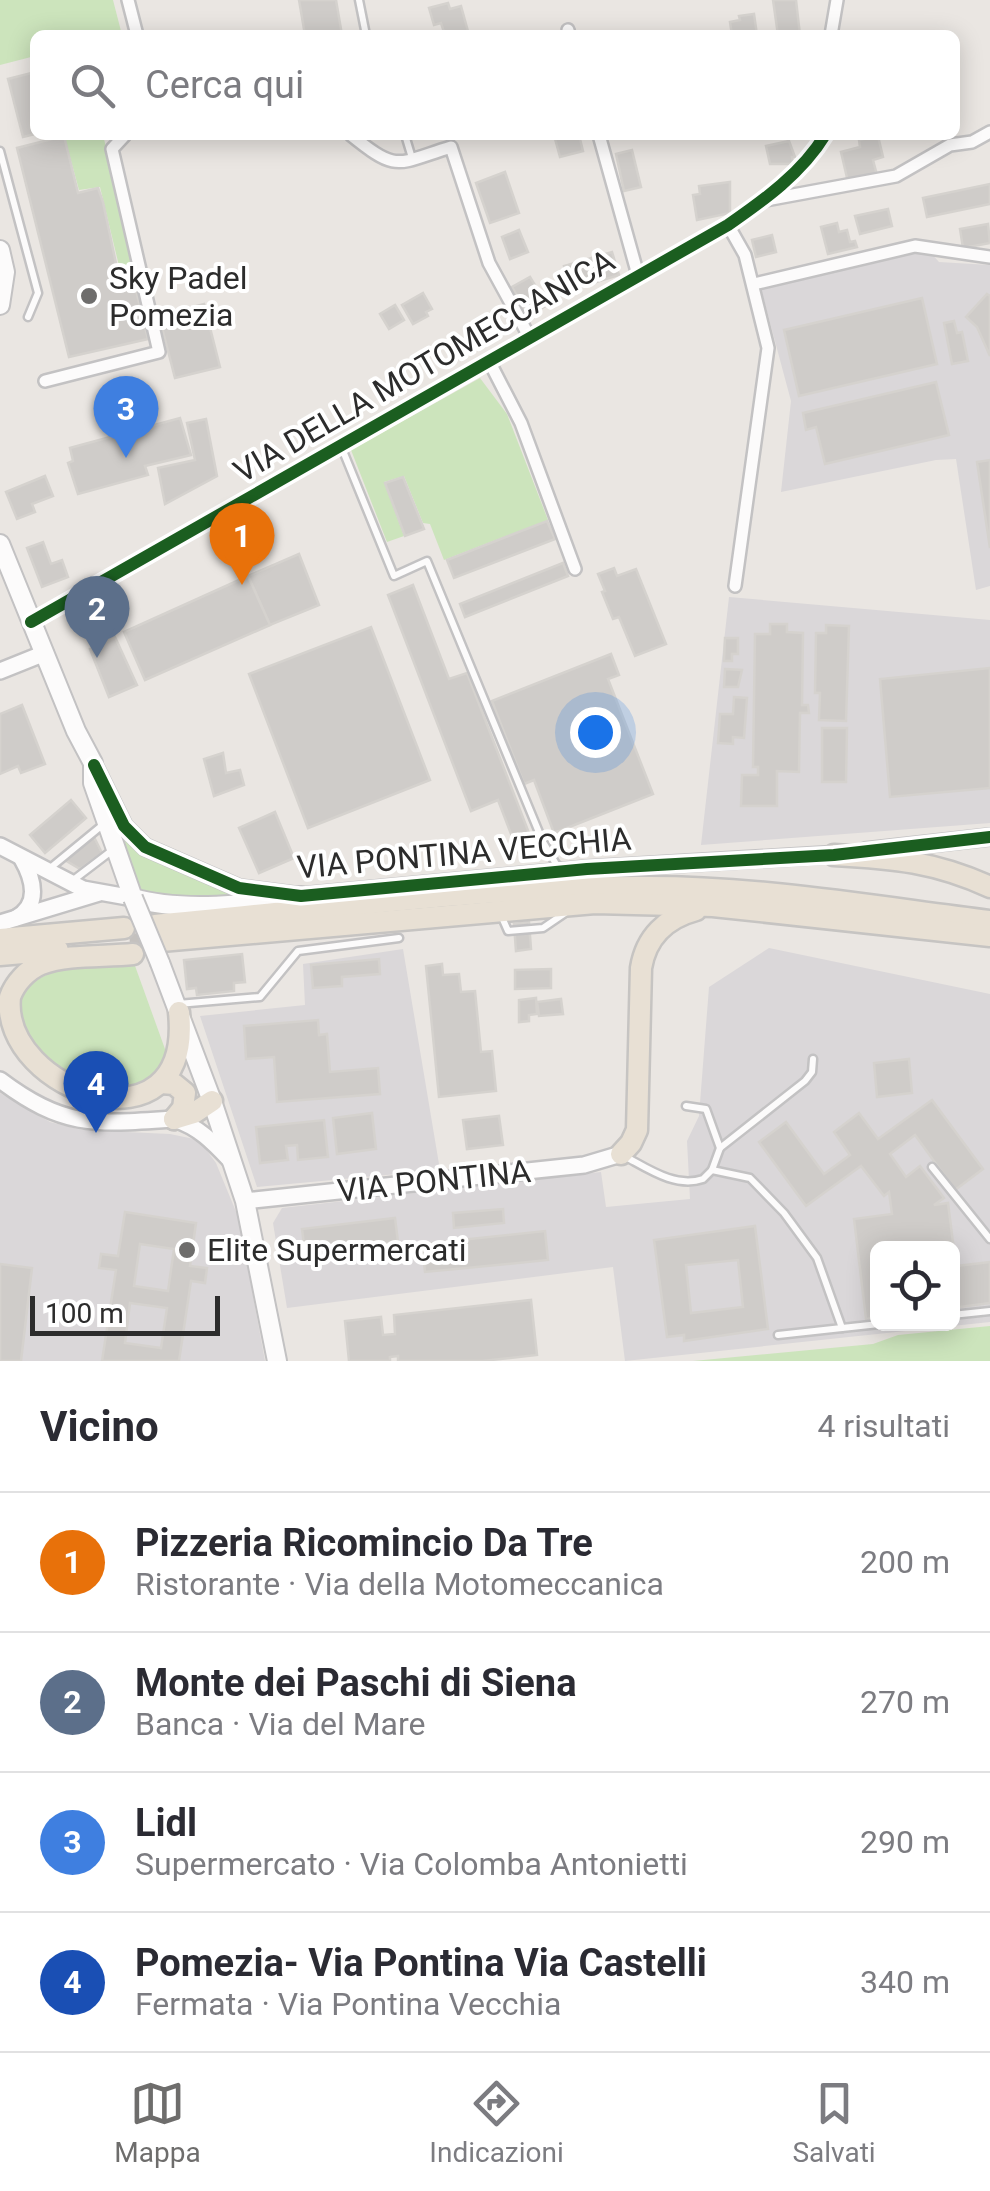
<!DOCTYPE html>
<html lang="it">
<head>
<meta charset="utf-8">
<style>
	:root { --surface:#fff; --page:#f7f7f7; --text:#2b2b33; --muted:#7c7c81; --line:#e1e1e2; --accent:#6e6d6c }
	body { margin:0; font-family:Roboto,sans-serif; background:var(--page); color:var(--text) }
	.controls { position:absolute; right:30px; bottom:30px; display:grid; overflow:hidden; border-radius:15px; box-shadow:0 5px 25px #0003 }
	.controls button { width:90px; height:90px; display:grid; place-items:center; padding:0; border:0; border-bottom:2px solid var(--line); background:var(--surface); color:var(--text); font:50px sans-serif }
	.scale { position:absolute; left:30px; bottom:25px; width:190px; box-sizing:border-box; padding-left:10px; border:5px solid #2c2c2c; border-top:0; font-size:28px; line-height:35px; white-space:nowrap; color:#2c2c2c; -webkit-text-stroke:8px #fff; paint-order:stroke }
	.you { position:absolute; left:595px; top:732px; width:35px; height:35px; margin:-25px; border:8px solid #fff; border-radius:50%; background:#1a73e8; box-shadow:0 0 0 15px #1a73e833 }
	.badge { display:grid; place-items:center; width:65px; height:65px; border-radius:50%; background:var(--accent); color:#fff; font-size:32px; font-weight:700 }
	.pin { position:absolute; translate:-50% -82px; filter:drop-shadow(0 2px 5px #0008) }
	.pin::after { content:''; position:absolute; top:52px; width:35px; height:30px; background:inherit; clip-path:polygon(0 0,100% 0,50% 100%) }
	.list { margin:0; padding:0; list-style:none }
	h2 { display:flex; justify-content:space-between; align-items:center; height:130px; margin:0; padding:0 40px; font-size:42px }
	h2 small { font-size:32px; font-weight:400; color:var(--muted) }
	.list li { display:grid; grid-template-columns:65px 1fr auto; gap:30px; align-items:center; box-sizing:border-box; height:140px; padding:0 40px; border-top:2px solid var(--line) }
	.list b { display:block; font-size:38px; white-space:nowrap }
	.list p { margin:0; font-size:32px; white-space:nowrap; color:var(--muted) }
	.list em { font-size:32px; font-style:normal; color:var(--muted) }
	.icon { flex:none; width:55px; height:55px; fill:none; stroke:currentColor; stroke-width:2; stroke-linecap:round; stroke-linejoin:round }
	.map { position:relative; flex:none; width:990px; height:1361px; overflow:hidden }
	.search { position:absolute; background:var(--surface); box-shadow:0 5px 25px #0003; left:30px; right:30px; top:30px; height:110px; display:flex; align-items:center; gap:25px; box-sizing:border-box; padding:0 35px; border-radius:15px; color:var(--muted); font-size:38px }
	.sheet { height:690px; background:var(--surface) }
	nav { display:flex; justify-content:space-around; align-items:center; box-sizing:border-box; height:140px; border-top:2px solid var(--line); background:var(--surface); font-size:28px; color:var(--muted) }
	nav a { display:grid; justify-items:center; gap:5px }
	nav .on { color:var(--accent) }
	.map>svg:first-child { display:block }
</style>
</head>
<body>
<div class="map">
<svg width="990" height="1361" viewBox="0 0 990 1361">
	<rect width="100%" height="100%" fill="#eae6e2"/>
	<g fill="#dad7d9" fill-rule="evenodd">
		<path d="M 918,249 L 930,252 L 939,262 L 990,265 L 990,586 L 976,590 L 956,459 L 936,460 L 781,492 L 791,401 L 761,289 Z"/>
		<path d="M 729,597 L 990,620 L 990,823 L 701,845 Z"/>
		<path d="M 769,948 L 990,994 L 990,1322 L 625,1361 L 613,1267 L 287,1308 L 273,1223 L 282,1208 L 601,1172 L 606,1207 L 690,1199 L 687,1141 L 699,1116 L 709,987 ZM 878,1248 L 952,1248 L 952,1324 L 878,1324 Z"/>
		<path d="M 403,949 L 440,1170 L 257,1187 L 200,1016 L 305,1005 L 303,964 Z"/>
		<path d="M 0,1093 L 50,1122 L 82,1130 L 170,1134 L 199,1140 L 216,1163 L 239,1219 L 265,1361 L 0,1361 Z"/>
	</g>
	<g fill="#cce4bc">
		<path d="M 0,0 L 113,0 L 122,35 L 35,35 L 35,56 L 0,65 Z"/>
		<path d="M 64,135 L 117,135 L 104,139 L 135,267 L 120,270 L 100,187 L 79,190 Z"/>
		<path d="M 480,378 L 507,414 L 548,520 L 444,560 L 430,524 L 423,523 L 404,476 L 384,482 L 404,536 L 387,542 L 351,450 Z"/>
		<path d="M 120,831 C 152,865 204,884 249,898 L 186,899 L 142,893 Z"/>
		<path d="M 134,963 L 165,1049 L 165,1058 L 152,1083 L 102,1092 L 22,1052 L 20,994 C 51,961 91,966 134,963 Z"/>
		<path d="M 990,1326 L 990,1361 L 693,1361 L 873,1344 L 898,1335 Z"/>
	</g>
	<g fill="#cfccc9" stroke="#d5d2ce" stroke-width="2.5" fill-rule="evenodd">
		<path d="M 299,0 L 336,0 L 342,35 L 305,35 Z"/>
		<path d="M 773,0 L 796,0 L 800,35 L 778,35 Z"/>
		<path d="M 448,3 L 450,9 L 461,6 L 469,35 L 445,35 L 441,23 L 434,25 L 429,8 Z"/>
		<path d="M 754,14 L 757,35 L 732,35 L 730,22 L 740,20 L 739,16 Z"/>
		<path d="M 35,72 L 35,134 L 23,137 L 8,79 Z"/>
		<path d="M 554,135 L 579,135 L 583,151 L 560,157 Z"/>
		<path d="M 64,136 L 78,193 L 98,188 L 103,202 L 118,273 L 131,270 L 148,339 L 69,357 L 17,148 Z"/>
		<path d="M 878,136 L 883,157 L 873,160 L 877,175 L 848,182 L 841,152 L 860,147 L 859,140 Z"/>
		<path d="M 789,141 L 795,157 L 792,157 L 793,164 L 770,164 L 766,146 Z"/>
		<path d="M 632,150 L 641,187 L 624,191 L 616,154 Z"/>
		<path d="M 505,172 L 519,213 L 490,223 L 476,183 Z"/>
		<path d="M 730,182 L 730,213 L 697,220 L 693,195 L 700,194 L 699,186 Z"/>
		<path d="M 990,184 L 990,204 L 927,217 L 923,198 Z"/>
		<path d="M 888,209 L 892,226 L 860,234 L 855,216 Z"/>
		<path d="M 837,223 L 839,232 L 847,230 L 850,242 L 855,241 L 857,247 L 828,254 L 821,227 Z"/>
		<path d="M 988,224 L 990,243 L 963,248 L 960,229 Z"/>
		<path d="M 519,230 L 528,252 L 510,259 L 502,237 Z"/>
		<path d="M 772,235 L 776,252 L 756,257 L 752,240 Z"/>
		<path d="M 612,252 L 619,275 L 571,290 L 564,266 Z"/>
		<path d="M 530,277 L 547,305 L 529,316 L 512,287 Z"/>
		<path d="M 423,293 L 432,309 L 426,312 L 428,316 L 413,324 L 402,305 Z"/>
		<path d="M 987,294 L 990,296 L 990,356 L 977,327 L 966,317 Z"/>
		<path d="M 922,298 L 937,364 L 799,396 L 784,330 Z"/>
		<path d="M 204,304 L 220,367 L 175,378 L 159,316 Z"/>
		<path d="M 395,305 L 404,320 L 389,329 L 380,314 Z"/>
		<path d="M 954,321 L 957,333 L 962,332 L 968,361 L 952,364 L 944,323 Z"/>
		<path d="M 936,382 L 949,435 L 825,464 L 816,427 L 806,430 L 803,413 Z"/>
		<path d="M 180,418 L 191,455 L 145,466 L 148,475 L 78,494 L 68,463 L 73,461 L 70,448 Z"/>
		<path d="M 206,419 L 217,476 L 165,504 L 158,468 L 195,460 L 187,423 Z"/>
		<path d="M 990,460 L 990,548 L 977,462 Z"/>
		<path d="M 45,476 L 53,496 L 32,504 L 35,512 L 17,519 L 6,492 Z"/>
		<path d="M 403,477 L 424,529 L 405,536 L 385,483 Z"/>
		<path d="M 547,521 L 555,539 L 454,578 L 447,560 Z"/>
		<path d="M 43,542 L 51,564 L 62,560 L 68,577 L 42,587 L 27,548 Z"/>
		<path d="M 299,554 L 319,605 L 270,625 L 248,576 Z"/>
		<path d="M 563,563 L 568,576 L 465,617 L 460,604 Z"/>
		<path d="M 614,568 L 617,576 L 636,569 L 666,644 L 635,656 L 619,617 L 613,619 L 602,592 L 605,591 L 598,574 Z"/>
		<path d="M 248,576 L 270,625 L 145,680 L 124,632 Z"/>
		<path d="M 413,585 L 449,679 L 467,673 L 534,846 L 518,852 L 498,800 L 471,811 L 388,595 Z"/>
		<path d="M 770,624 L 787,624 L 787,632 L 803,633 L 802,705 L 808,705 L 809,713 L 800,713 L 799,772 L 777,771 L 777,806 L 741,806 L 742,775 L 758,775 L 758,767 L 753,767 L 755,634 L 770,634 Z"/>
		<path d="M 826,625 L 849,626 L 846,721 L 819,720 L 820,693 L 815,693 L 816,633 L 826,633 Z"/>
		<path d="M 371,627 L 430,780 L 308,828 L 249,674 Z"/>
		<path d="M 115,637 L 137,685 L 109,697 L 90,649 Z"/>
		<path d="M 725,638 L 738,638 L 738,654 L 732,654 L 732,661 L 724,661 Z"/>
		<path d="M 611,654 L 619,675 L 608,679 L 653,794 L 554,833 L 534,780 L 524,784 L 492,701 Z"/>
		<path d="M 990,668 L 990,788 L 890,797 L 880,679 Z"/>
		<path d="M 725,669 L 742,670 L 738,687 L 724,687 Z"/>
		<path d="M 734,697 L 747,698 L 744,738 L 733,737 L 733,744 L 718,743 L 720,714 L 733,714 Z"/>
		<path d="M 22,705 L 45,764 L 21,773 L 18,766 L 0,774 L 0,714 Z"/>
		<path d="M 822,728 L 847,728 L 846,782 L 822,782 Z"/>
		<path d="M 223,753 L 226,773 L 240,770 L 244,785 L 214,796 L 204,759 Z"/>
		<path d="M 71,800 L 86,818 L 45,853 L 30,835 Z"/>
		<path d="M 275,812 L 294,858 L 259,873 L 239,828 Z"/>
		<path d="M 94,837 L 102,853 L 80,869 L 65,860 Z"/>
		<path d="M 529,922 L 531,949 L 516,951 L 514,924 Z"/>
		<path d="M 242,954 L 245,982 L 234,983 L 234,991 L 197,995 L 196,988 L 187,989 L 184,960 Z"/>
		<path d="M 379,959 L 380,974 L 342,977 L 342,986 L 313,988 L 311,965 Z"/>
		<path d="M 442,964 L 443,975 L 459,974 L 461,992 L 475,991 L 481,1052 L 492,1051 L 496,1091 L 439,1097 L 426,966 Z"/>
		<path d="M 551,969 L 551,988 L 515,989 L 515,970 Z"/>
		<path d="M 536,998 L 537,1014 L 529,1015 L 529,1021 L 519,1022 L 519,1000 Z"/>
		<path d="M 561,999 L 563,1014 L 539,1016 L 537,1002 Z"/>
		<path d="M 318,1020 L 319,1035 L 327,1034 L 330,1072 L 378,1068 L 380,1094 L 277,1102 L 274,1057 L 246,1059 L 244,1026 Z"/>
		<path d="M 909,1059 L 912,1093 L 877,1097 L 874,1063 Z"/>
		<path d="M 932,1100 L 983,1169 L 955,1190 L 915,1135 L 890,1154 L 906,1177 L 920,1166 L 944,1198 L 934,1205 L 948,1203 L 956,1266 L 990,1262 L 990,1303 L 952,1308 L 952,1248 L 878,1248 L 878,1317 L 866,1319 L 854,1219 L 892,1214 L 889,1192 L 884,1196 L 861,1166 L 806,1206 L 759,1142 L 786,1122 L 824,1174 L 850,1155 L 834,1132 L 859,1113 L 878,1139 Z"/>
		<path d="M 372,1113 L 376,1149 L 337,1154 L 333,1118 Z"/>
		<path d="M 499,1116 L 503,1145 L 467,1149 L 463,1120 Z"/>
		<path d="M 324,1120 L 328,1157 L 298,1160 L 297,1145 L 286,1146 L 288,1160 L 260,1163 L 256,1127 Z"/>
		<path d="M 503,1209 L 504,1223 L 454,1228 L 453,1213 Z"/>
		<path d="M 125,1212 L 196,1223 L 190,1266 L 207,1268 L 205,1283 L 191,1281 L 179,1361 L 102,1361 L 116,1270 L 99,1268 L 101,1254 L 118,1256 ZM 140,1244 L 174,1249 L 168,1291 L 134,1286 ZM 130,1303 L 167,1308 L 161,1348 L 125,1343 Z"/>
		<path d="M 395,1218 L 398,1242 L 305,1253 L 302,1229 Z"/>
		<path d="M 755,1226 L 768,1329 L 684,1341 L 684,1335 L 667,1337 L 654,1240 ZM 738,1260 L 743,1307 L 691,1313 L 686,1265 Z"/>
		<path d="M 545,1231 L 548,1260 L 425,1272 L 422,1244 Z"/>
		<path d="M 0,1264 L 32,1268 L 21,1361 L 0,1361 Z"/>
		<path d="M 531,1300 L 537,1355 L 482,1361 L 398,1361 L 398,1356 L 390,1357 L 390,1361 L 349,1361 L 345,1321 L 381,1317 L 383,1335 L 395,1334 L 394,1315 Z"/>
	</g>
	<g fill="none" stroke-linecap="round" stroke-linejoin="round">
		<path stroke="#c4c1be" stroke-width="20" stroke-dasharray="20 10" stroke-linecap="butt" d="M 130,944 L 161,941"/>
		<defs>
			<g id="service">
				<path d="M 359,0 L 366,35"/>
				<path d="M 405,135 L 412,158"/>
				<path d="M 0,151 L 38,293 L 28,317"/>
				<path d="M 341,446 L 394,576 L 427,561 L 543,842 L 556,864 L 562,868"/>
				<path d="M 49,869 L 105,823"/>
				<path d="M 72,881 L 114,849"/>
				<path d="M 501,915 L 508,931 L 543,928 L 568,911"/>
				<path d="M 178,1004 L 260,997 L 298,951 L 399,938"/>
				<path d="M 686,1106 L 706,1109 L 720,1148"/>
				<path d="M 626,1157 C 650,1170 676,1188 703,1179 L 712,1170 L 720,1148 L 805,1081 L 812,1072 L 813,1059"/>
				<path d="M 932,1167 L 990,1239"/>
				<path d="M 712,1170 L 750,1178 L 784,1213 L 817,1258 L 842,1328 L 778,1335"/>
				<path d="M 952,1315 L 990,1311"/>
				<path d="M 842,1328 L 879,1324"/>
			</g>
			<g id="minor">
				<path d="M 128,0 L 137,35"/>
				<path d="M 568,30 L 569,35"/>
				<path d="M 831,35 L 837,0"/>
				<path d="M 351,135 C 398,173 396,164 451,147 L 489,263 L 530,338"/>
				<path d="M 599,135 L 638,275"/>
				<path d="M 766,200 L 896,176 L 950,145 L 972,142 L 990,132"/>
				<path d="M 728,225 L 745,255 L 768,348 L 735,586"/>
				<path d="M 754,284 L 915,246 L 990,257"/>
				<path d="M 489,361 L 521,423 L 575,569"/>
				<path d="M 45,381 L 159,352 L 112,149 L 125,135"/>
				<path d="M 31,622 L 728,225 C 764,200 802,173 825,135"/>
			</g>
			<g id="tertiary">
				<path d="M 0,671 L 45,653"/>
				<path d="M 94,765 L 124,826 L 145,847 L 239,888 L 301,896 L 587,869 L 842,854"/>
				<path d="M 0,846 L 83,889 L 133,898"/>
				<path d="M 865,851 L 990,837"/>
				<path d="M 16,918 C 40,905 34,880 22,859"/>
				<path d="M 0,923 L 99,893"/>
				<path d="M 0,1080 C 65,1129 97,1124 174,1119 C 199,1127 213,1142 230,1160"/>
				<path d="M 245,1201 L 584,1165 L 621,1154"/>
			</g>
			<g id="secondary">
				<path d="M 0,250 L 5,272 L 0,305"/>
				<path d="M 0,544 L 76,731 L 93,763 L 93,783 L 133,898 C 180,912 253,905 301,896"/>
				<path d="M 160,963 L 212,1101 L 245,1201 L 277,1361"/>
			</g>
			<g id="trunk">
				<path d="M 834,855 C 893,858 936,862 990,887"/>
				<path d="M 155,925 C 318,910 484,886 649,887 C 763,887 877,907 990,921"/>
				<path d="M 0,939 L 124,928"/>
				<path d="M 161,941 L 595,903 L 713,906 L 990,936"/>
				<path d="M 133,954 C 104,957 68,954 41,964 C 27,970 15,983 10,997 C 0,1092 194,1159 179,1012"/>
				<path d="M 0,955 L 58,950"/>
				<path d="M 161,1083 L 174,1084 L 185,1093 L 183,1108 L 174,1119"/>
				<path d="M 174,1119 L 194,1113 L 212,1101"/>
				<path d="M 621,1154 L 631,1143 L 637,1130 L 641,968 C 646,937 666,918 696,910"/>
			</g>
		</defs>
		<use href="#service" stroke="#c3c2c3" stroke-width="11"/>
		<use href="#minor" stroke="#c3c2c3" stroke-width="16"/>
		<use href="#tertiary" stroke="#c3c2c3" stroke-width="20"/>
		<use href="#secondary" stroke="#c3c2c3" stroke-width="22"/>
		<use href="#trunk" stroke="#c6c4c2" stroke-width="25"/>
		<use href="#service" stroke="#fcfbfb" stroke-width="6"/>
		<use href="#minor" stroke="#fcfbfb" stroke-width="11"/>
		<use href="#tertiary" stroke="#fcfbfb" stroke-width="15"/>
		<use href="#secondary" stroke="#fcfbfb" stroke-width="18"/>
		<use href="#trunk" stroke="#e8e0d4" stroke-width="20"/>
		<defs>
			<path id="secondary-bridge" d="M 133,898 L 160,963"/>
		</defs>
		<use href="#secondary-bridge" stroke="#c3c2c3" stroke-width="22" stroke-linecap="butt"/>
		<use href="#secondary-bridge" stroke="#fcfbfb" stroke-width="18"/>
		<defs>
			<g id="cycleway">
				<path d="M 31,622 L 728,225 C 764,200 802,173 825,135"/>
				<path d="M 94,765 L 124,826 L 145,847 L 239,888 L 301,896 L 587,869 L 834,855 L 990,837"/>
			</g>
		</defs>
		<use href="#cycleway" stroke="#fff" stroke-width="19"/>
		<use href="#cycleway" stroke="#1b5e20" stroke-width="12"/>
	</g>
	<g fill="#6e6d6c" stroke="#fff" stroke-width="4">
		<circle cx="89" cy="296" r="10"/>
		<circle cx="187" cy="1250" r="10"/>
	</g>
	<g text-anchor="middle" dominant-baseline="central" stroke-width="8" stroke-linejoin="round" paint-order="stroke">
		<g font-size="32" fill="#2c2c2c" stroke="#fff" text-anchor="start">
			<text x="109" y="278">Sky Padel<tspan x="109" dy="37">Pomezia</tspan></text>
			<text x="207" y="1250">Elite Supermercati</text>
		</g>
		<g font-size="32" fill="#2c2c2c" stroke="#fff">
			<text transform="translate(424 366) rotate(-30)">VIA DELLA MOTOMECCANICA</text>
			<text transform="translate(464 853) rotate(-5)">VIA PONTINA VECCHIA</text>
			<text transform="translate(434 1181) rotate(-6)">VIA PONTINA</text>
		</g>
	</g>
</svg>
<div class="controls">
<button><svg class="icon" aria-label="locate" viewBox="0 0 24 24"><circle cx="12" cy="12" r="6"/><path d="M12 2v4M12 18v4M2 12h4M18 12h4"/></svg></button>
</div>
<div class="scale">100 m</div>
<div class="you"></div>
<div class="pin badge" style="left:242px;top:585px;background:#e8710a">1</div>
<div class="pin badge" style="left:97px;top:658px;background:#5c6f8a">2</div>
<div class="pin badge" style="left:126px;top:458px;background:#3f7fe0">3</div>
<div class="pin badge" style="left:96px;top:1133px;background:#1a4fb4">4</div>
<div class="search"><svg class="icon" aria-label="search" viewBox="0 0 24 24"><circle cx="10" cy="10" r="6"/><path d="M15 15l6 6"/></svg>Cerca qui</div>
</div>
<section class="sheet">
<h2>Vicino<small>4 risultati</small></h2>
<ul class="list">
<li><span class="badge" style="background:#e8710a">1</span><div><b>Pizzeria Ricomincio Da Tre</b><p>Ristorante · Via della Motomeccanica</p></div><em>200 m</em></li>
<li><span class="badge" style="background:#5c6f8a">2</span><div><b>Monte dei Paschi di Siena</b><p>Banca · Via del Mare</p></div><em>270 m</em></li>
<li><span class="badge" style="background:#3f7fe0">3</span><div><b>Lidl</b><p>Supermercato · Via Colomba Antonietti</p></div><em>290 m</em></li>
<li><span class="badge" style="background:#1a4fb4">4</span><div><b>Pomezia- Via Pontina Via Castelli</b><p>Fermata · Via Pontina Vecchia</p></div><em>340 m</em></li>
</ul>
</section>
<nav>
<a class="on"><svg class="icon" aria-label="map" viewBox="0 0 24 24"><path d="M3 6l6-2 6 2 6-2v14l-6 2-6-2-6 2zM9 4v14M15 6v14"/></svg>Mappa</a>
<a><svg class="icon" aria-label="directions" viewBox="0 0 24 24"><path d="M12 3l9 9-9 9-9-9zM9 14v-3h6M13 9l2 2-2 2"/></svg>Indicazioni</a>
<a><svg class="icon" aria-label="saved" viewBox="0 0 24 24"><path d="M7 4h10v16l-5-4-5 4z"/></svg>Salvati</a>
</nav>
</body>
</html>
